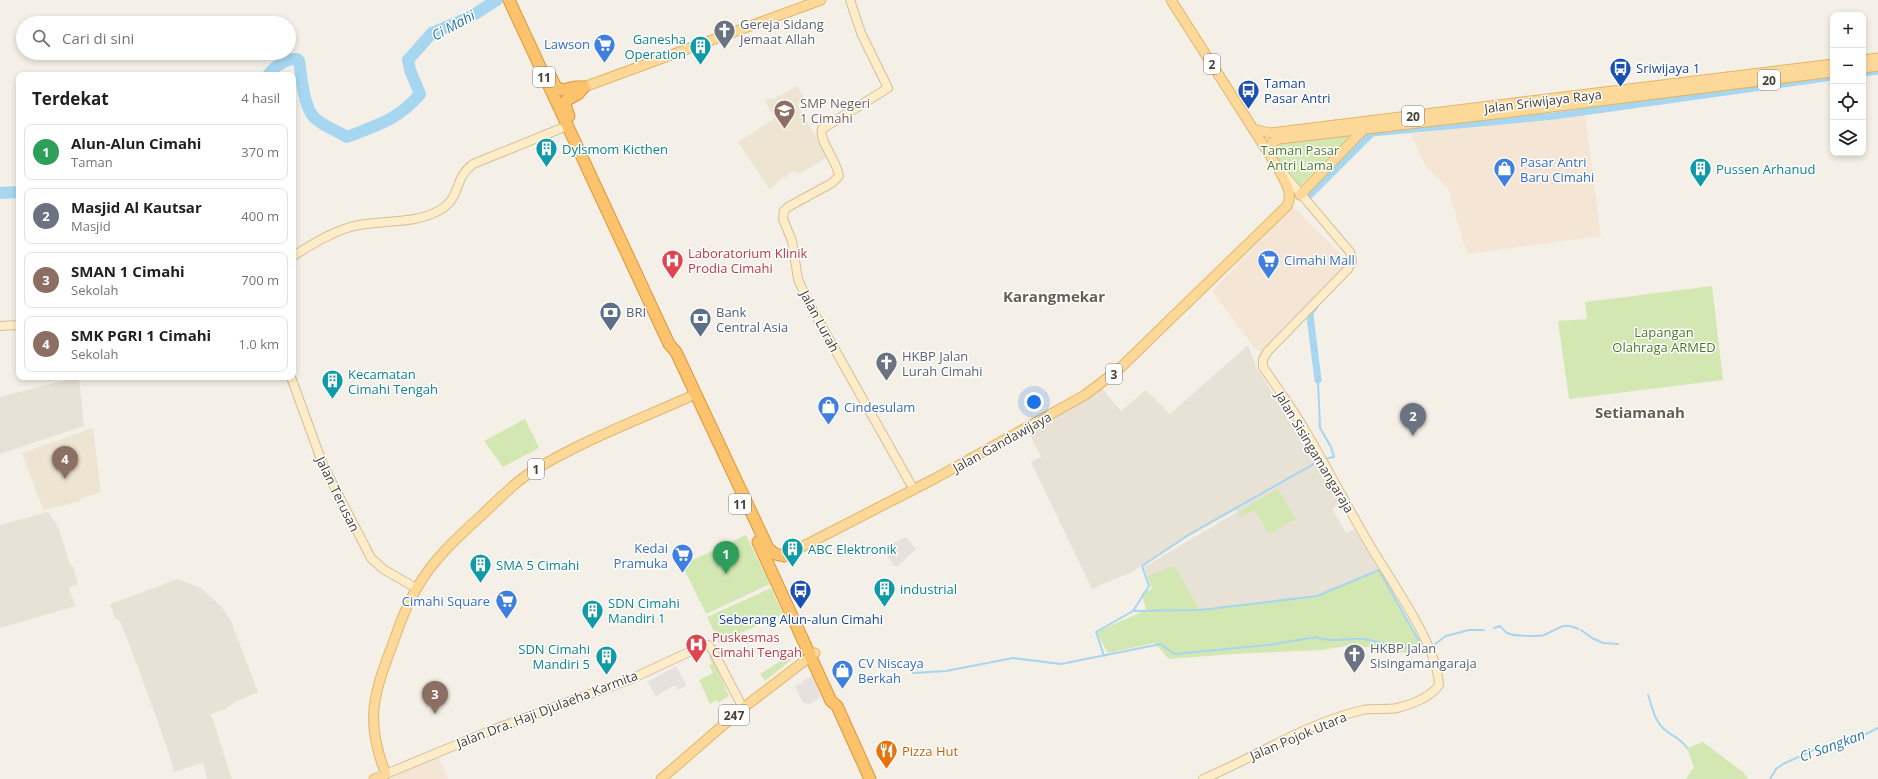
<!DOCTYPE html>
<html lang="id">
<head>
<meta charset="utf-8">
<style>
	:root { --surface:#fff; --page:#f6f6f6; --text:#202124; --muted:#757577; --line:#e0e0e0; --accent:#f72f1c }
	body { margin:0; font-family:"Open Sans",sans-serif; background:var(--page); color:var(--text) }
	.controls { position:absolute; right:12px; top:12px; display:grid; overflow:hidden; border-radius:8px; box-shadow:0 2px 6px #0003 }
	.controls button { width:36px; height:36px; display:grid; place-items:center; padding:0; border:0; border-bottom:1px solid var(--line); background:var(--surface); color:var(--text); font:20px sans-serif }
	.you { position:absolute; left:1034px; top:402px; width:14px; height:14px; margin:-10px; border:3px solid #fff; border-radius:50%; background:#1a73e8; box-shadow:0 0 0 6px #1a73e833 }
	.badge { display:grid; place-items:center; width:26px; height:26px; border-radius:50%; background:var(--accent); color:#fff; font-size:13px; font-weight:700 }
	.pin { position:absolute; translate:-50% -33px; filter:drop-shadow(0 1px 2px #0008) }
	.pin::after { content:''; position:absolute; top:21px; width:14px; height:12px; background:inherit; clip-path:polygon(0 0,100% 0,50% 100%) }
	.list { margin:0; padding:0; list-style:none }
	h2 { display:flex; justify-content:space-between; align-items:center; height:52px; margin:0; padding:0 16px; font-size:17px }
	h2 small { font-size:13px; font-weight:400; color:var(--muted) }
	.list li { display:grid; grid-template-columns:26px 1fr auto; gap:12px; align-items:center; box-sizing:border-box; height:56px; margin:0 8px 8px; padding:0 8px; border:1px solid var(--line); border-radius:8px }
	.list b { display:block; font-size:15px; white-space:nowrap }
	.list p { margin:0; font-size:13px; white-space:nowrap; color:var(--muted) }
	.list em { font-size:13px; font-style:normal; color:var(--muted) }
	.icon { flex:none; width:22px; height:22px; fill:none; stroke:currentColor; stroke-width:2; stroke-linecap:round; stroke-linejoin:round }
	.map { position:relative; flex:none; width:1878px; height:779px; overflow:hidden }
	.search { position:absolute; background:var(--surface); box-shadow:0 2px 6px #0003; left:16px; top:16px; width:280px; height:44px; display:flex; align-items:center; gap:10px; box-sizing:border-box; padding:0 14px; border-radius:22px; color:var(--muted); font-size:15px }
	.panel { position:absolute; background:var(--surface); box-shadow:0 2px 6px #0003; left:16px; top:72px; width:280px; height:308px; border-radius:8px }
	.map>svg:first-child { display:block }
</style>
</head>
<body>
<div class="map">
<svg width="1878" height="779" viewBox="0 0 1878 779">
	<rect width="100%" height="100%" fill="#f4f0e8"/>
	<g fill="#e8e1d6">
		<path d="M 1248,345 L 1257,368 L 1340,504 L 1332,508 L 1346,533 L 1354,529 L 1379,571 L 1317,596 L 1200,610 L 1174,565 L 1147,576 L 1144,567 L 1237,512 L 1236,510 L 1166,549 L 1132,572 L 1092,589 L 1031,462 L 1041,457 L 1027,429 L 1100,386 L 1121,411 L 1146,390 L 1170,414 Z"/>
		<path d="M 79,377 L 84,426 L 0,454 L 0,397 Z"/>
		<path d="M 48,512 L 58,527 L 70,564 L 74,568 L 78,585 L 68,587 L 76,606 L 0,628 L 0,525 Z"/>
		<path d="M 178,579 L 201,588 L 223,608 L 231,621 L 258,692 L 233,703 L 226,709 L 211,714 L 232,779 L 207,779 L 203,763 L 174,772 L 169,753 L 137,665 L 120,621 L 115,618 L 110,604 Z"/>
	</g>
	<g fill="#f5e5d4">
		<path d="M 1585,114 L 1601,236 L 1467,254 L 1448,189 L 1425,166 L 1411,134 Z"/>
		<path d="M 1294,207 L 1348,262 L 1279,332 L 1263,353 L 1254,347 L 1212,291 Z"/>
		<path d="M 438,756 L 448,779 L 393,779 L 392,776 Z"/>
	</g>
	<g fill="#e6e1dd">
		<path d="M 906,537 L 916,549 L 898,566 L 894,566 L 887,555 L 893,552 L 888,545 Z"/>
		<path d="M 676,666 L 687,686 L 678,690 L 675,685 L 656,696 L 647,682 Z"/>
		<path d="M 812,676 L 821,697 L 810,704 L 803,703 L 795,686 L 802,683 L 802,681 Z"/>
	</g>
	<g fill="#ede4d2">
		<path d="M 797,86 L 805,100 L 797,105 L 828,157 L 799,174 L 794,171 L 781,179 L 770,190 L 738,142 L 775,118 L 764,100 L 775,98 Z"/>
		<path d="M 93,428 L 101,492 L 80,499 L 81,501 L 43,510 L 22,453 Z"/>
	</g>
	<g fill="#d3e7b2">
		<path d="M 1354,133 L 1297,189 L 1287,178 L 1267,140 Z"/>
		<path d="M 1712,286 L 1723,380 L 1569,399 L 1558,321 L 1587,319 L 1585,302 Z"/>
		<path d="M 525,419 L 539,448 L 503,467 L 484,441 Z"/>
		<path d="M 1278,489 L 1296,519 L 1268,534 L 1255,510 L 1240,517 L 1238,512 Z"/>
		<path d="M 746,535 L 770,584 L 706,614 L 682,565 Z"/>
		<path d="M 1174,565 L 1200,610 L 1317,596 L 1379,571 L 1426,652 L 1419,655 L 1352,645 L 1322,650 L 1234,654 L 1169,659 L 1155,643 L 1108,653 L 1096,632 L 1146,610 L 1142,593 L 1152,589 L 1147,576 Z"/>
		<path d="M 771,588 L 783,614 L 719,643 L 707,617 Z"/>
		<path d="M 711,655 L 729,696 L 718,703 L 716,700 L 710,704 L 699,680 L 713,673 L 709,665 L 712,664 L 709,656 Z"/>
		<path d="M 787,657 L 791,660 L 765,681 L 760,674 Z"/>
		<path d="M 1703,742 L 1744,773 L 1748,779 L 1686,779 L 1694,767 L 1687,748 Z"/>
	</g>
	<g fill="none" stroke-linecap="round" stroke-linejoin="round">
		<g stroke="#a6d6f0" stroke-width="2">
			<path d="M 1318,380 L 1320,428 L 1331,447 L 1334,457 L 1325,459"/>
			<path d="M 1133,611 L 1149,586 L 1142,566 L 1190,534 L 1319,461"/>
			<path d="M 1494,628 L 1500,626 C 1502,628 1504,631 1507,633 C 1513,636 1537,637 1544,635 C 1557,630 1563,621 1578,629"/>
			<path d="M 1581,630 L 1592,638 L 1603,643 L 1618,644"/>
			<path d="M 1435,644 L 1446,636 L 1469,630 L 1484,630"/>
			<path d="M 1104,656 L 1096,632 L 1133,611 L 1200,610 L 1317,596 L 1379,570 L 1423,648"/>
			<path d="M 913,673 L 946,671 L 1013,658 L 1061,664 L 1161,644 L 1174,654 L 1268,645 L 1316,637 C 1330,643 1347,638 1362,639 C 1382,641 1404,652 1423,648"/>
			<path d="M 1648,695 C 1653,708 1654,721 1665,730 C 1672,736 1682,739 1687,748"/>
			<path d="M 1770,779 L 1776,769 L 1783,764 L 1825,745 L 1852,741 L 1878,728"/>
		</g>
		<g stroke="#a6d6f0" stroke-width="7">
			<path d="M 1863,73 L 1878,71"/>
			<path d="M 1307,198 L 1372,133 L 1554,116 L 1833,77"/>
			<path d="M 1315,306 L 1311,311 L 1310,316 L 1318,380"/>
		</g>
		<g stroke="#a6d6f0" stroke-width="12">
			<path d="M 268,75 C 274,67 286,58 297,59 L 299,61 C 302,77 303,110 317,120 C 326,127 337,131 347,137 C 377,125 398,120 420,94 L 410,70 L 408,60 L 432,33 L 470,17 L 497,0"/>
			<path d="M 0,193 L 19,192"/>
		</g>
		<defs>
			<g id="secondary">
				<path d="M 850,0 L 861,33 L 888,88 L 822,129 C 818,140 838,162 839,176 L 832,183 L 788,207 L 784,211 L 783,219 L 792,241 L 798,279 L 807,300 L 914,490"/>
				<path d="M 293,256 C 313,244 336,229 359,225 C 386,220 416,224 440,210 C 462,197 453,179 473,164 L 567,126"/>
				<path d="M 0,326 L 19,325"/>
				<path d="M 291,377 L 323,465 L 371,558 L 383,569 L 416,588"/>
				<path d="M 386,774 L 492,730 L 631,679 L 704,645 L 708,645 L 712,649 L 743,708"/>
				<path d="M 1203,779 C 1256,757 1306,723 1363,710 C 1374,708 1386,710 1397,708 C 1411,705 1431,697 1439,685 C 1437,643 1389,579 1368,542 C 1345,503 1325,463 1302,425 C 1290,405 1276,386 1263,367 L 1263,359 L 1268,351 L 1348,269 L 1352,261 L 1350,252 L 1284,174"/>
			</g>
			<g id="primary">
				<path d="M 1863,60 L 1878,58"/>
				<path d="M 1863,68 L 1878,66"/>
				<path d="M 584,87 L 821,0"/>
				<path d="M 1253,129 L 1270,133 L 1833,64"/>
				<path d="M 1269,153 L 1272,143 L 1279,139 L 1487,115 L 1833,72"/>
				<path d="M 1300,195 L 1364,129"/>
				<path d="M 784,556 L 934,479 L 1085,395 L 1118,370 L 1287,206 C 1294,192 1284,181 1278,168 L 1171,0"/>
				<path d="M 374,779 L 386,774 C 365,723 373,695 392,646 C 399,626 406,606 417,588 C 433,559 459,536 483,514 C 500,498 516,481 536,469 C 584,440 638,420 689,397"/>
				<path d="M 661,779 L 743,708 L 815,653"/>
			</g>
			<g id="highway">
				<path d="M 509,0 L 669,344 L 676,352 L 768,548 L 775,554 L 784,556"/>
				<path d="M 551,77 L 555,86 L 562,90 L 575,87 L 584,87"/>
				<path d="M 569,116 L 565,105 L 565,101 L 578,94 L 584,87"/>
				<path d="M 758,542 L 831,701 L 837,706 L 870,779"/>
			</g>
		</defs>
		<use href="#secondary" stroke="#d3c099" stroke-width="10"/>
		<use href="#primary" stroke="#e2b568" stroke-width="11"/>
		<use href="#highway" stroke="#dc963b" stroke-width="13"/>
		<use href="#secondary" stroke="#feedc8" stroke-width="8"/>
		<use href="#primary" stroke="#fdd999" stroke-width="9"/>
		<use href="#highway" stroke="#fcc26c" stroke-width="11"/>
	</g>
	<defs>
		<symbol id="church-pin" viewBox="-11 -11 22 30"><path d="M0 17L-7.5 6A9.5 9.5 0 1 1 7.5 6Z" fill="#6b7280" stroke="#fff"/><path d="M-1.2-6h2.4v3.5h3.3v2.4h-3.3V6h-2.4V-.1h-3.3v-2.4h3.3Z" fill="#fff"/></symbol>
		<symbol id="supermarket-pin" viewBox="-11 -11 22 30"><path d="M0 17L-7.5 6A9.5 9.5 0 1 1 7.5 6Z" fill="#3f7fe0" stroke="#fff"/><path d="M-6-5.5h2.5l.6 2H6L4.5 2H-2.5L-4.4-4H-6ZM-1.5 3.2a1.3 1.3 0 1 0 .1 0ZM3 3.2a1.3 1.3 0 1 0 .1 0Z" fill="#fff"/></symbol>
		<symbol id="building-pin" viewBox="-11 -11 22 30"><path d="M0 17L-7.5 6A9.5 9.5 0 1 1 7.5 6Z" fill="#0f9aa8" stroke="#fff"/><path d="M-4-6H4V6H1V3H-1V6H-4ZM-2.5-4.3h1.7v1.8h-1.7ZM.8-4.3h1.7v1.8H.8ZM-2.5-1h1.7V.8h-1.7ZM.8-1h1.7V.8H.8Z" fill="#fff"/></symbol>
		<symbol id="bus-pin" viewBox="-11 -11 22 30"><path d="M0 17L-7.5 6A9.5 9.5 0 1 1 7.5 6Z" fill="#1a4fb4" stroke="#fff"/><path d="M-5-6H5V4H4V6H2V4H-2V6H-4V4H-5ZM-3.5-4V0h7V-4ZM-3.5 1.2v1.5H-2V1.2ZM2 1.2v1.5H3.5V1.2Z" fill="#fff"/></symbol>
		<symbol id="school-pin" viewBox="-11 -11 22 30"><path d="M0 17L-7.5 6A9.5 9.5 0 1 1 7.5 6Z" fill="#8d6e63" stroke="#fff"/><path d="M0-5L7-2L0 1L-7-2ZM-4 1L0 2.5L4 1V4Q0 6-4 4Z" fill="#fff"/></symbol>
		<symbol id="shop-pin" viewBox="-11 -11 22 30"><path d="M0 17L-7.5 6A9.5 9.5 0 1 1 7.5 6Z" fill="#3f7fe0" stroke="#fff"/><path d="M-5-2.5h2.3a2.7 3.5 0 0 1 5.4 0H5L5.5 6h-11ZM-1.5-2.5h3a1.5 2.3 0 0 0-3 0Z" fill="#fff"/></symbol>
		<symbol id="hospital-pin" viewBox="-11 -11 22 30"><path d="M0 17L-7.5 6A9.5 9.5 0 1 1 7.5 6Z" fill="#e0444e" stroke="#fff"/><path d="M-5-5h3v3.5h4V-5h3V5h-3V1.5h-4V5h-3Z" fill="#fff"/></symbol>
		<symbol id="bank-pin" viewBox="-11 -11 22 30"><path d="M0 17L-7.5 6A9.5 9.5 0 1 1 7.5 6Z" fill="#5c6f8a" stroke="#fff"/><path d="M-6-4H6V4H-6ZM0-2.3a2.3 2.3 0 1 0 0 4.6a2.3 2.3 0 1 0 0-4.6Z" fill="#fff"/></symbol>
		<symbol id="restaurant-pin" viewBox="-11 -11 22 30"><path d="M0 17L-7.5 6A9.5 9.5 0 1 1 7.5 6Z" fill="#e8710a" stroke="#fff"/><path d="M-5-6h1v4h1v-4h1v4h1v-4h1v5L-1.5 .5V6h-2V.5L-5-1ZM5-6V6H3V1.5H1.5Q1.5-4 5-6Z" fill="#fff"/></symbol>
	</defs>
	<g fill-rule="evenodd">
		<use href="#church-pin" x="712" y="18" width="25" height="34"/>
		<use href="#supermarket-pin" x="592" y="32" width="25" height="34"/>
		<use href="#building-pin" x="688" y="34" width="25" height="34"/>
		<use href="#bus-pin" x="1608" y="56" width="25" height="34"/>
		<use href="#bus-pin" x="1236" y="78" width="25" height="34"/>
		<use href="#school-pin" x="772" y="98" width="25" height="34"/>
		<use href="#building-pin" x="534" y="136" width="25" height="34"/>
		<use href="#shop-pin" x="1492" y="156" width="25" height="34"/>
		<use href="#building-pin" x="1688" y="156" width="25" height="34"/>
		<use href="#hospital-pin" x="660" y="248" width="25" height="34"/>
		<use href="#supermarket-pin" x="1256" y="248" width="25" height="34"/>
		<use href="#bank-pin" x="598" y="300" width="25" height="34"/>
		<use href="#bank-pin" x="688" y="306" width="25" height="34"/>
		<use href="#church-pin" x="874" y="350" width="25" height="34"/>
		<use href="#building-pin" x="320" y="368" width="25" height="34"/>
		<use href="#shop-pin" x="816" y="394" width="25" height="34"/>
		<use href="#building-pin" x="780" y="536" width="25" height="34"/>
		<use href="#supermarket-pin" x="670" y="542" width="25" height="34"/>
		<use href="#building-pin" x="468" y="552" width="25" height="34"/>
		<use href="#building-pin" x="872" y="576" width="25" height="34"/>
		<use href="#bus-pin" x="788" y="578" width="25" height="34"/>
		<use href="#supermarket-pin" x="494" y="588" width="25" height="34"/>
		<use href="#building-pin" x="580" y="598" width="25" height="34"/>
		<use href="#hospital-pin" x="684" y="632" width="25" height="34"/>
		<use href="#church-pin" x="1342" y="642" width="25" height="34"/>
		<use href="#building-pin" x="594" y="644" width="25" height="34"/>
		<use href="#shop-pin" x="830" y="658" width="25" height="34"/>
		<use href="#restaurant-pin" x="874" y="738" width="25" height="34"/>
	</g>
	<g text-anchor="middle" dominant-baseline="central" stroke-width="3" stroke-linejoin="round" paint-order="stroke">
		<g fill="#fff" stroke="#7e7973" stroke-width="1">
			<rect x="1204" y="54" width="16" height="20" rx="3"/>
			<rect x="533" y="67" width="22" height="20" rx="3"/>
			<rect x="1758" y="70" width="22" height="20" rx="3"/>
			<rect x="1402" y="106" width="22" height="20" rx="3"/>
			<rect x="1106" y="364" width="16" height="20" rx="3"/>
			<rect x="528" y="459" width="16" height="20" rx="3"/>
			<rect x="729" y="494" width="22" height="20" rx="3"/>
			<rect x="719" y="705" width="30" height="20" rx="3"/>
		</g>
		<g font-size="12" font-weight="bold" fill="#474037">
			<text x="1212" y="64">2</text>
			<text x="544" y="77">11</text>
			<text x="1769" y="80">20</text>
			<text x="1413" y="116">20</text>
			<text x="1114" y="374">3</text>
			<text x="536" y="469">1</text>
			<text x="740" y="504">11</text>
			<text x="734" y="715">247</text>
		</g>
		<g font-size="13" fill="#5b616d" stroke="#fff" text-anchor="start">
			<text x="740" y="24">Gereja Sidang<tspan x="740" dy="15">Jemaat Allah</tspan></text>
			<text x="902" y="356">HKBP Jalan<tspan x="902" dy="15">Lurah Cimahi</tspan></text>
			<text x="1370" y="648">HKBP Jalan<tspan x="1370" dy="15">Sisingamangaraja</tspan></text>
		</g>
		<g font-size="13" fill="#0d838f" stroke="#fff" text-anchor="start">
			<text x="686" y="39" text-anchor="end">Ganesha<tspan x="686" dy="15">Operation</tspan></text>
			<text x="562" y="149">Dylsmom Kicthen</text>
			<text x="1716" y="169">Pussen Arhanud</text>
			<text x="348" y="374">Kecamatan<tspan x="348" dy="15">Cimahi Tengah</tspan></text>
			<text x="808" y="549">ABC Elektronik</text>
			<text x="496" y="565">SMA 5 Cimahi</text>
			<text x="900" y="589">industrial</text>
			<text x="608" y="603">SDN Cimahi<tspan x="608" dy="15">Mandiri 1</tspan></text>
			<text x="590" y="649" text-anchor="end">SDN Cimahi<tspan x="590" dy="15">Mandiri 5</tspan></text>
		</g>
		<g font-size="13" fill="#366cbe" stroke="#fff" text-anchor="start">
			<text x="590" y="44" text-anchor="end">Lawson</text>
			<text x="1520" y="162">Pasar Antri<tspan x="1520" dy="15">Baru Cimahi</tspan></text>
			<text x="1284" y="260">Cimahi Mall</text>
			<text x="844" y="407">Cindesulam</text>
			<text x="668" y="548" text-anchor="end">Kedai<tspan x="668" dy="15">Pramuka</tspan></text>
			<text x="490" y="601" text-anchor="end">Cimahi Square</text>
			<text x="858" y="663">CV Niscaya<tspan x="858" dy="15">Berkah</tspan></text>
		</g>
		<g font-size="13" fill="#164399" stroke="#fff" text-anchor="start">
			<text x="1636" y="68">Sriwijaya 1</text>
			<text x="1264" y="83">Taman<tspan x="1264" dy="15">Pasar Antri</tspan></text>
			<text x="801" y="619" text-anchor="middle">Seberang Alun-alun Cimahi</text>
		</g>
		<g font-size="13" fill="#474037" stroke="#fff">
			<text transform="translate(1543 101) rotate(-7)">Jalan Sriwijaya Raya</text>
			<text transform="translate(820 321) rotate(62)">Jalan Lurah</text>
			<text transform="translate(1002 442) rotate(-29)">Jalan Gandawijaya</text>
			<text transform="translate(1315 452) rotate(59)">Jalan Sisingamangaraja</text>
			<text transform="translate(338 494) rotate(64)">Jalan Terusan</text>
			<text transform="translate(547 709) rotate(-21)">Jalan Dra. Haji Djulaeha Karmita</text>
			<text transform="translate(1298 736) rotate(-23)">Jalan Pojok Utara</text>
		</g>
		<g font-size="13" fill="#785e54" stroke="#fff" text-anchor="start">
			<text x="800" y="103">SMP Negeri<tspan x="800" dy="15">1 Cimahi</tspan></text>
		</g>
		<g font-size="13" fill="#4d792a" stroke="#fff">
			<text x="1300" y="150">Taman Pasar<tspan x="1300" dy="15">Antri Lama</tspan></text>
			<text x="1664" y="332">Lapangan<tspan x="1664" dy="15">Olahraga ARMED</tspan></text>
		</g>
		<g font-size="13" fill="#be3a42" stroke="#fff" text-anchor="start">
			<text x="688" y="253">Laboratorium Klinik<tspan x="688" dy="15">Prodia Cimahi</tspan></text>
			<text x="712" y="637">Puskesmas<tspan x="712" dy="15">Cimahi Tengah</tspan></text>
		</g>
		<g font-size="13" fill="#4e5e75" stroke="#fff" text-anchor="start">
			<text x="626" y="312">BRI</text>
			<text x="716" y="312">Bank<tspan x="716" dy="15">Central Asia</tspan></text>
		</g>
		<g font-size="13" fill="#c56008" stroke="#fff" text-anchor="start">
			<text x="902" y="751">Pizza Hut</text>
		</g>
		<g font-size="14" font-style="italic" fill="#2e78a2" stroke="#fff">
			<text transform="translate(453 25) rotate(-29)">Ci Mahi</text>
			<text transform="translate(1832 745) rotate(-20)">Ci Sangkan</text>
		</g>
		<g font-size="15" font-weight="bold" fill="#6a5d4e" stroke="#fff">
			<text x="1054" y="296">Karangmekar</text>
			<text x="1640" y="412">Setiamanah</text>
		</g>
	</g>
</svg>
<div class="controls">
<button>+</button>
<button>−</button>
<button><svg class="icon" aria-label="locate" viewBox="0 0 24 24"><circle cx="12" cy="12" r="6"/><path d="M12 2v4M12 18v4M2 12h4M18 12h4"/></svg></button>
<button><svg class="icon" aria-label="layers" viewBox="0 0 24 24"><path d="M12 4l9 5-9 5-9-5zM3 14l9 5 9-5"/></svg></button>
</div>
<div class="you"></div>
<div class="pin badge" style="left:726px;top:574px;background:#2e9e5b">1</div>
<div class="pin badge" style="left:1413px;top:436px;background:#6b7280">2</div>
<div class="pin badge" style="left:435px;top:714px;background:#8d6e63">3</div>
<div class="pin badge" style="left:65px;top:479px;background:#8d6e63">4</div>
<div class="search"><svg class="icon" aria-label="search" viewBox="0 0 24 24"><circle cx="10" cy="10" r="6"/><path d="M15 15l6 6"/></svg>Cari di sini</div>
<section class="panel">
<h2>Terdekat<small>4 hasil</small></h2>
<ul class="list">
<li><span class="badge" style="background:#2e9e5b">1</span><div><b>Alun-Alun Cimahi</b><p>Taman</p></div><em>370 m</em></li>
<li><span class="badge" style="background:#6b7280">2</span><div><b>Masjid Al Kautsar</b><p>Masjid</p></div><em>400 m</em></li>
<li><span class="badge" style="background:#8d6e63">3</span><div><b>SMAN 1 Cimahi</b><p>Sekolah</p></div><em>700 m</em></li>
<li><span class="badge" style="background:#8d6e63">4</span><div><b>SMK PGRI 1 Cimahi</b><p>Sekolah</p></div><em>1.0 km</em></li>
</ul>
</section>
</div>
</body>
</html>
